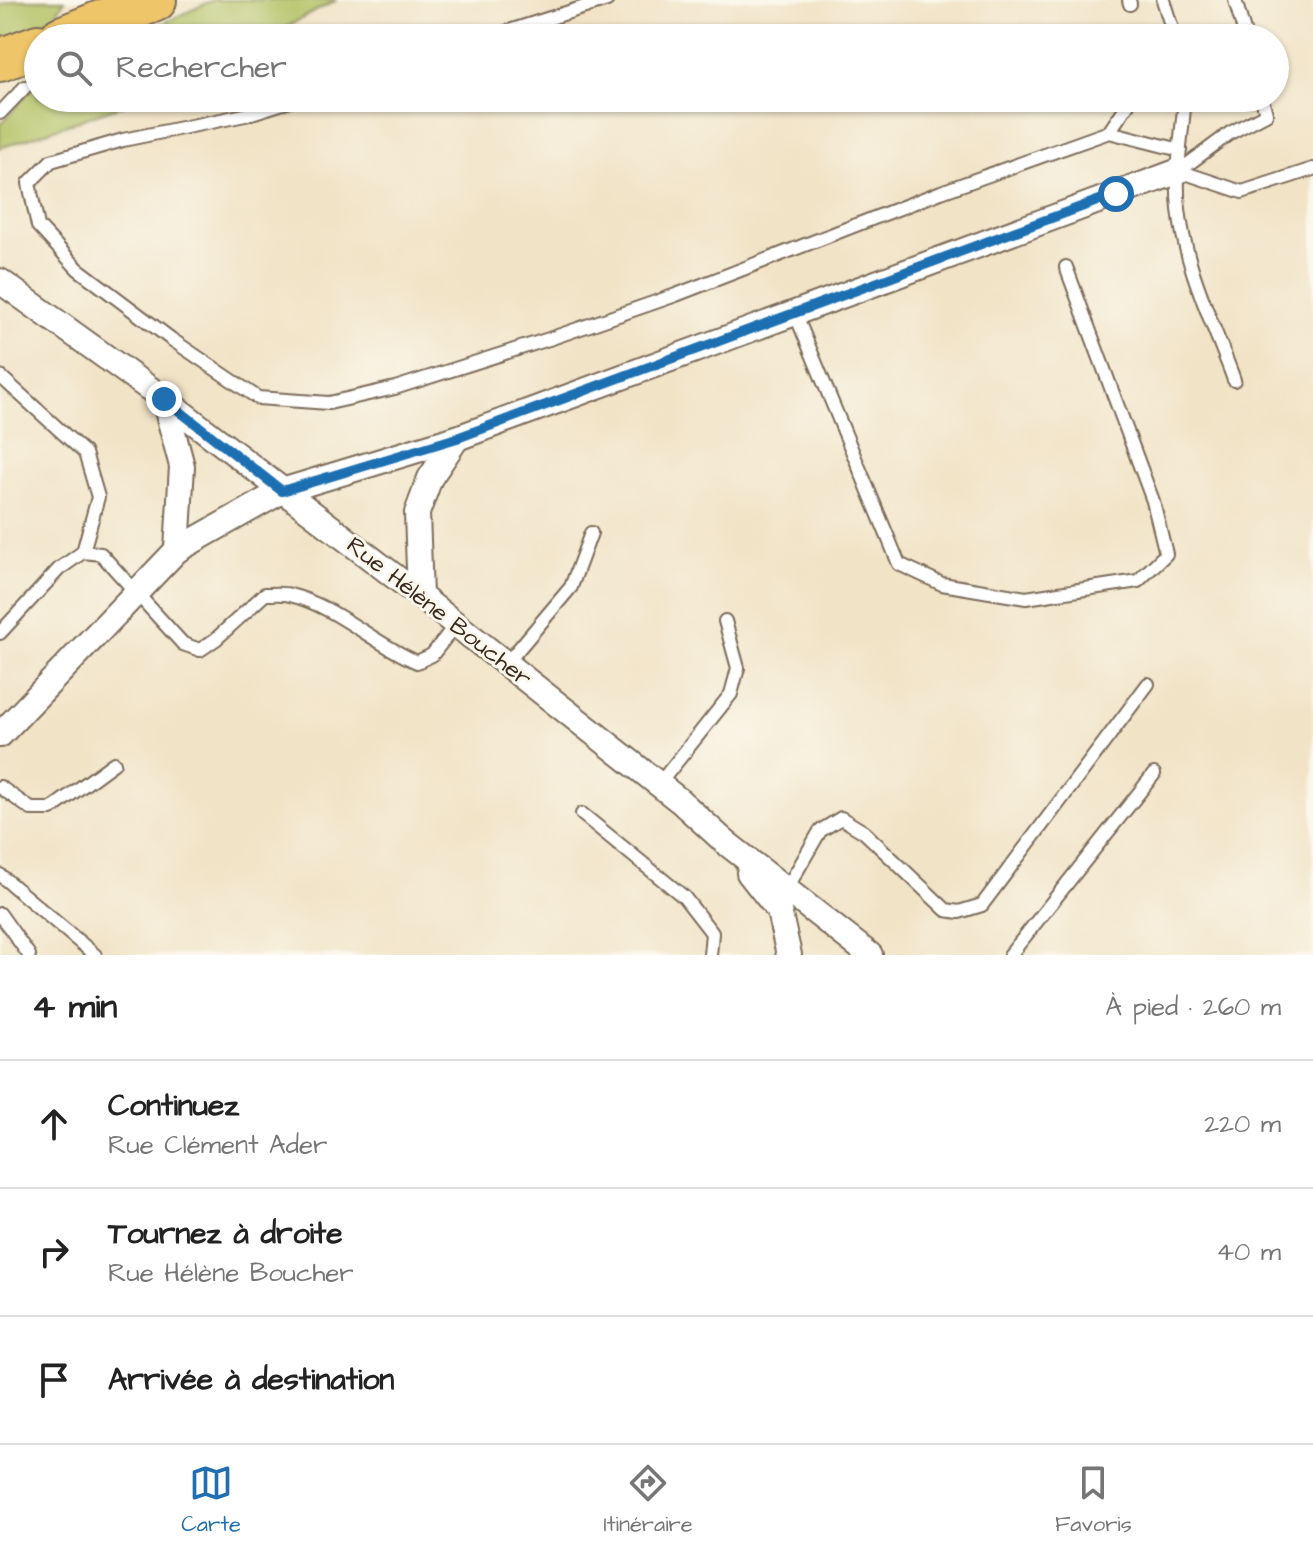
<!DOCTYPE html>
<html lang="fr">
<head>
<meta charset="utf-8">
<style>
	:root { --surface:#fff; --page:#f6f6f6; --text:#222; --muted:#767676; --line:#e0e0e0; --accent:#1f6fb2 }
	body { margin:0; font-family:"Architects Daughter",sans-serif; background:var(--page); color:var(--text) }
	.stop { position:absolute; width:24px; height:24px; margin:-18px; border:6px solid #1f6fb2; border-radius:50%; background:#fff }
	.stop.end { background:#1f6fb2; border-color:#fff; box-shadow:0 2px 8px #0008 }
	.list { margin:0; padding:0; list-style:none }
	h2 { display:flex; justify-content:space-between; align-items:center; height:104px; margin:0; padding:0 32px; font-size:34px }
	h2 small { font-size:26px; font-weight:400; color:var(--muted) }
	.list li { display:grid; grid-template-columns:52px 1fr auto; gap:24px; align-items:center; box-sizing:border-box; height:128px; padding:0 32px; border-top:2px solid var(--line) }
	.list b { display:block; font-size:30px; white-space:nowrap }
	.list p { margin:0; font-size:26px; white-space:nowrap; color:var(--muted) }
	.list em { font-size:26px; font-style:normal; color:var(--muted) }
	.icon { flex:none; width:44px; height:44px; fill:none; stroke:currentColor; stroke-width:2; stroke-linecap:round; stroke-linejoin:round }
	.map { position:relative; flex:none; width:1313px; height:955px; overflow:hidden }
	.search { position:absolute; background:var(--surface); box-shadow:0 2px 6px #0004; left:24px; right:24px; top:24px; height:88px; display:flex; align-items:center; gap:20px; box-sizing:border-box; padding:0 28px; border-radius:44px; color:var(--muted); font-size:30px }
	.sheet { height:488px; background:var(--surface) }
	nav { display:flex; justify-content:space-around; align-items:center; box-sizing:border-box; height:112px; border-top:2px solid var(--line); background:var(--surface); font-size:22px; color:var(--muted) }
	nav a { display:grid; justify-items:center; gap:4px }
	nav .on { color:var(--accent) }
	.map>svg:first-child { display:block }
</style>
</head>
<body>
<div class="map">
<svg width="1313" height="955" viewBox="0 0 1313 955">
	<rect width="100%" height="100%" fill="#fbf7ec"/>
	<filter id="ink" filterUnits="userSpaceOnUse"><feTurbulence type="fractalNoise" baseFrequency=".0125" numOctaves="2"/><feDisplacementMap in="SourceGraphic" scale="16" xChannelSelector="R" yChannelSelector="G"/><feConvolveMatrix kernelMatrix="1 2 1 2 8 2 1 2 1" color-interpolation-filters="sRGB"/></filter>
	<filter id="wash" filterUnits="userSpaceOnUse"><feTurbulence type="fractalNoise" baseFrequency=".006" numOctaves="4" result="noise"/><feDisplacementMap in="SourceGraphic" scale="32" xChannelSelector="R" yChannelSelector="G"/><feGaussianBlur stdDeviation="1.8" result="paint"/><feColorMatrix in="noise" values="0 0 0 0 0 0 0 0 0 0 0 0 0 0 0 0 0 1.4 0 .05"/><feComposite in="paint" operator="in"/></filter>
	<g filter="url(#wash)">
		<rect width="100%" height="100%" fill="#f1e3c6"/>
		<g fill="#b2c163" stroke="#767640" stroke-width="2">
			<path d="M 15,0 L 65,0 L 50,22 L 0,40 L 0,5 Z"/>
			<path d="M 213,0 L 337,0 L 265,38 L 132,38 Z"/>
			<path d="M 38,82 L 38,98 L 143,98 L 0,148 L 0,125 Z"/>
		</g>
	</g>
	<g filter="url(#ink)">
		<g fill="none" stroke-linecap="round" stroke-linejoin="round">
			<defs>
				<g id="service">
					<path d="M 1129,0 L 1130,4"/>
					<path d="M 1163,0 L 1175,38"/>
					<path d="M 1235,0 L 1246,38"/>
					<path d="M 487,38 L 607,0"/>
					<path d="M 299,98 L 245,115 L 123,140 L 51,161 L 29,183 L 38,226 L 78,269 L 171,339 L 258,398 L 329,403 L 395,388 L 549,339 L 676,295 L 941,192 L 1109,132 L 1180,150"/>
					<path d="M 1185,98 C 1182,134 1175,173 1179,209 C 1185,268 1214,325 1234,380"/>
					<path d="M 0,113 L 25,87"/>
					<path d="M 1109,132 L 1132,98"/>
					<path d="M 1179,171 L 1242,192 L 1313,169"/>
					<path d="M 1179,171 L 1230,133 L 1266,114 L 1262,98"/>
					<path d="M 795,313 L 899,564 L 942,584 L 1026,598 L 1138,581 L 1166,554 L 1153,501 L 1066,267"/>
					<path d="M 0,376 L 85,453 L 98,497 L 83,552"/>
					<path d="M 0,633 L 59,569 L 83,552 L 101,554 L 183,644 L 200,650 L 216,639 L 265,594 C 273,594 283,593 290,595 C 336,606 374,644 417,662 L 432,655 L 456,624"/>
					<path d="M 506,664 L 571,587 L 591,533"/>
					<path d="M 659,784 L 731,694 L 738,668 L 725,621"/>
					<path d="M 0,787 L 31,809 L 51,809 L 114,763"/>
					<path d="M 582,814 L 684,897 L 712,933 L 710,955"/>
					<path d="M 0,875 L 95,955"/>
					<path d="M 786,890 L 820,831 L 841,818 L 864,832 L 946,910 L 959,912 L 982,905 L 1148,684"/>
					<path d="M 0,914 L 29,955"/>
					<path d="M 1010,955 L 1154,774"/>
				</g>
				<g id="minor">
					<path d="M 0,281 L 164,399 L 420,596 L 680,801 L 725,842 L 870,955"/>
					<path d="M 164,399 L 182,466 L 177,550"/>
					<path d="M 420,596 L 417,513 L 430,478 L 457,438"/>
					<path d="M 0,735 L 177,550 L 282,491 L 457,438 L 1179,171"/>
					<path d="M 749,873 L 779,911 L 789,955"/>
				</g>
				<g id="motorway">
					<path d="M 61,38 L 155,0"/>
					<path d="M 0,60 L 38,46"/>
				</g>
			</defs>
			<use href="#service" stroke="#7b6b59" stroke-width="16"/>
			<use href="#minor" stroke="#7b6b59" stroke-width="28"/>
			<use href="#motorway" stroke="#7b6b59" stroke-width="46"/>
			<use href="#service" stroke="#fff" stroke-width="12"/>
			<use href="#minor" stroke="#fff" stroke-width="24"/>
			<use href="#motorway" stroke="#eec569" stroke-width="42"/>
		</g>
	</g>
	<g fill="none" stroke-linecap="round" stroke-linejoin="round" filter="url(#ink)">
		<path stroke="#1f6fb2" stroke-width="10" d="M 164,399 L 282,491 L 457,438 L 1116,194"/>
	</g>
	<g text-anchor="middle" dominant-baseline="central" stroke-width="6" stroke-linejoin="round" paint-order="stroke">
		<g font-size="24" fill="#3b2a1e" stroke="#fbf7ec">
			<text transform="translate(439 612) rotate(38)">Rue Hélène Boucher</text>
		</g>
	</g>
</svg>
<div class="stop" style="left:1116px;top:194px"></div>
<div class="stop end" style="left:164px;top:399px"></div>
<div class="search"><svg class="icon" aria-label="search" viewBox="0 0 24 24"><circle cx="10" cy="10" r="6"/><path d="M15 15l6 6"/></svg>Rechercher</div>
</div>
<section class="sheet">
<h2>4 min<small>À pied · 260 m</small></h2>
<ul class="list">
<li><svg class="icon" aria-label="ahead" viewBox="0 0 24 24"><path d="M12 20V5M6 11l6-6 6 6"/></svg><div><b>Continuez</b><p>Rue Clément Ader</p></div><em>220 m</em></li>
<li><svg class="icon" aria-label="right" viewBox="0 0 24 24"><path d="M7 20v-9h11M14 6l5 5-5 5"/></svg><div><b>Tournez à droite</b><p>Rue Hélène Boucher</p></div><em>40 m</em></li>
<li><svg class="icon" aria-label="arrive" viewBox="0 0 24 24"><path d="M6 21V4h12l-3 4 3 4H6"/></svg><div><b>Arrivée à destination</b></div></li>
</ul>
</section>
<nav>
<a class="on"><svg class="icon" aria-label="map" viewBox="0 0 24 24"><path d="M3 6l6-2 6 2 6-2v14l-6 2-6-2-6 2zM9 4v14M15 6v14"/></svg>Carte</a>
<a><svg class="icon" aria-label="directions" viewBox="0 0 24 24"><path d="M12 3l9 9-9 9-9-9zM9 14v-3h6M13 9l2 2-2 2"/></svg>Itinéraire</a>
<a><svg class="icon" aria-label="saved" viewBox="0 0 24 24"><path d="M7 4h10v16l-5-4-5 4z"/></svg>Favoris</a>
</nav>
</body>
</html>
